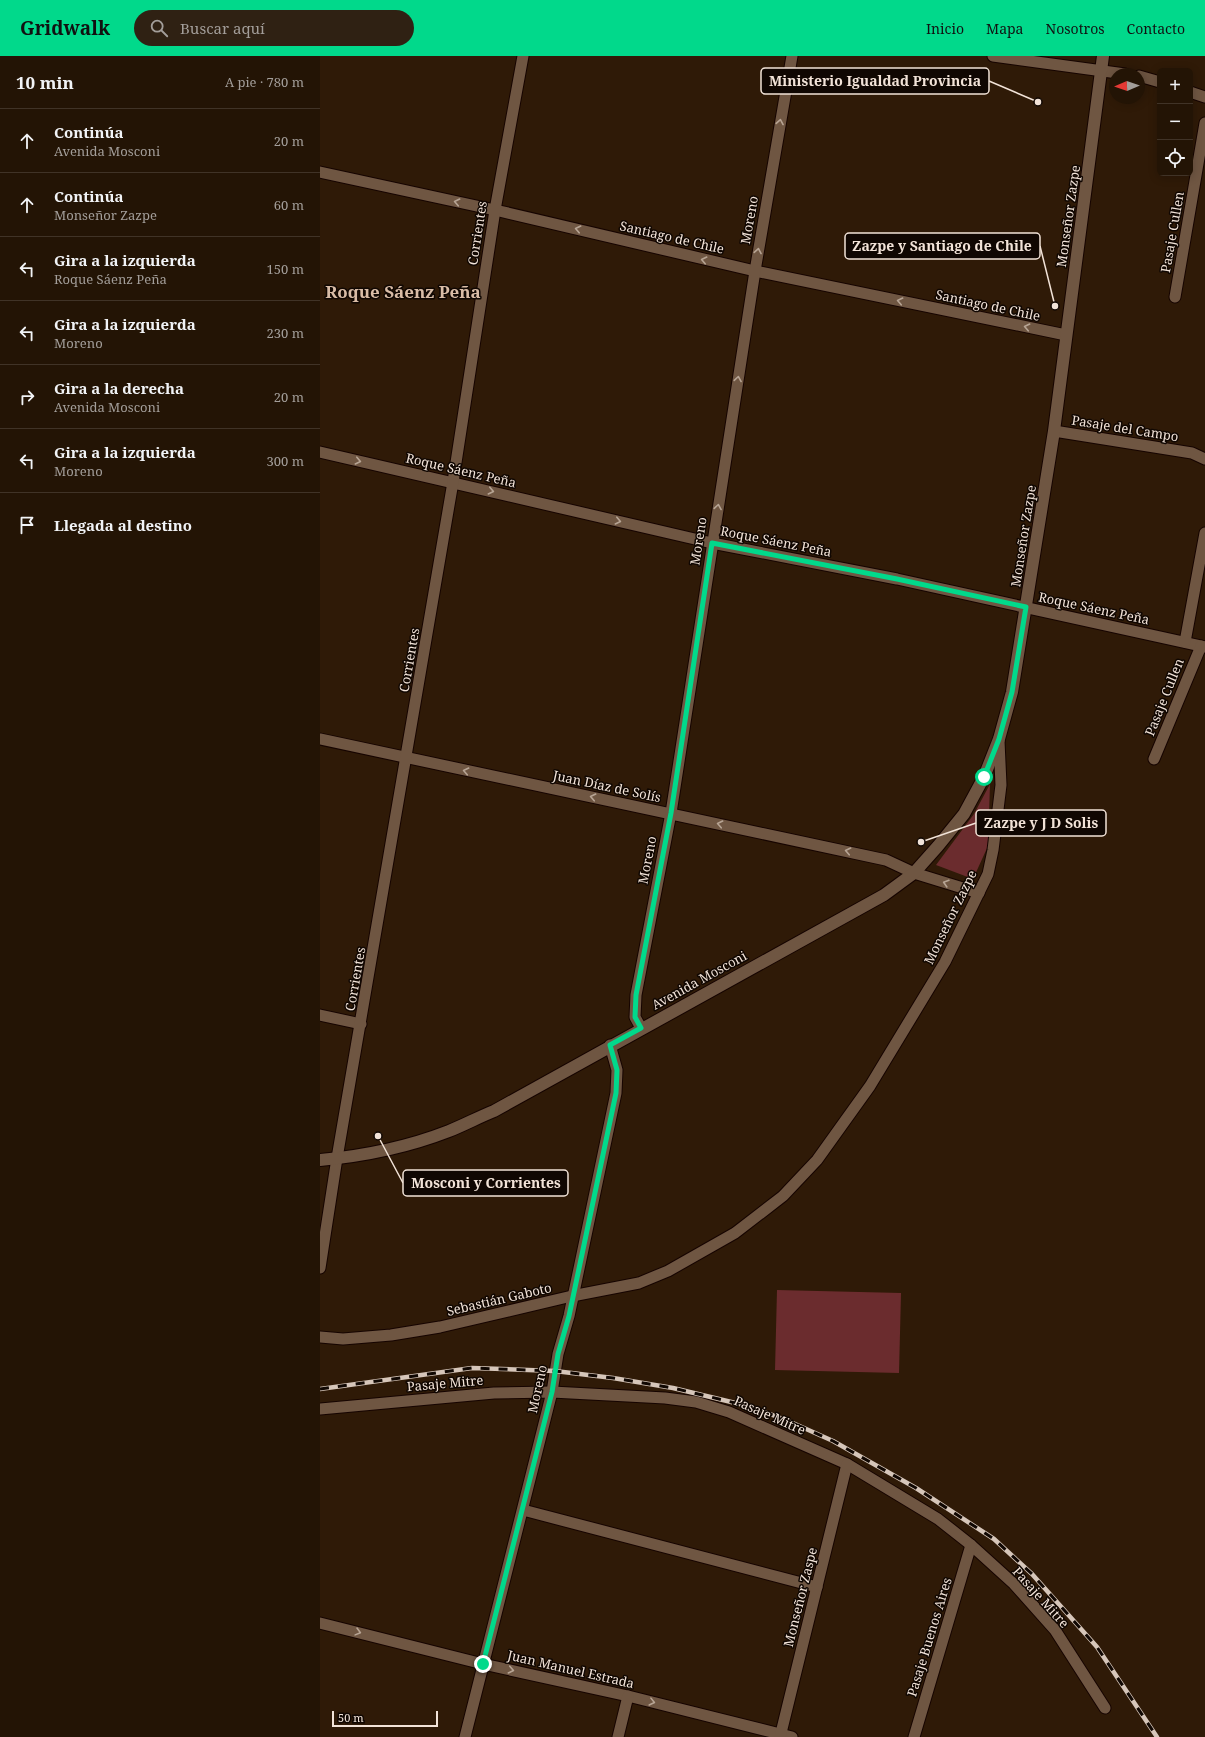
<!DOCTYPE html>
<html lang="es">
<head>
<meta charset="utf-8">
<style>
	:root { --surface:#231405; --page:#2f2113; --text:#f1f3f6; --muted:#a39e9a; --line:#403327; --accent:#01d98b }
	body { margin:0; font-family:"Noto Serif",serif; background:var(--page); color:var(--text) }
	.controls { position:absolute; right:12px; top:12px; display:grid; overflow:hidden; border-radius:6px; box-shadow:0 2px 10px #0003 }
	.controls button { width:36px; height:36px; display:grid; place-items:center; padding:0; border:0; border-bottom:1px solid var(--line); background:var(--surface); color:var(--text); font:20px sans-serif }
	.compass { position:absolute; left:789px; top:12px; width:36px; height:36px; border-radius:50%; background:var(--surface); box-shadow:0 2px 10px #0003; rotate:268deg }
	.scale { position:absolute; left:12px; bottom:10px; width:106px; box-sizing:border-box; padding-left:4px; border:2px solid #f2e3d8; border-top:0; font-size:11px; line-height:14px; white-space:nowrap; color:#f2e3d8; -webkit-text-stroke:3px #100702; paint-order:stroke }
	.stop { position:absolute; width:12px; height:12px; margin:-9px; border:3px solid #01d98b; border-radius:50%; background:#fff }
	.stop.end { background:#01d98b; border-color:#fff; box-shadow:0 1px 4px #0008 }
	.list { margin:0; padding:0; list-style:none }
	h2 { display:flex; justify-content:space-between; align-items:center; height:52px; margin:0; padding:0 16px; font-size:17px }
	h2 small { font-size:13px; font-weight:400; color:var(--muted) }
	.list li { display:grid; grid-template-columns:26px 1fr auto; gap:12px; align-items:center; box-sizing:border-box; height:64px; padding:0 16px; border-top:1px solid var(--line) }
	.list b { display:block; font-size:15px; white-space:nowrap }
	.list p { margin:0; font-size:13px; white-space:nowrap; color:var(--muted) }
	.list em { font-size:13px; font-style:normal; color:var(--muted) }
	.icon { flex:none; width:22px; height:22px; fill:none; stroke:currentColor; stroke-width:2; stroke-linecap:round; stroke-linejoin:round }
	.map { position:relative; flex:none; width:885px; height:1681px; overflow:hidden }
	header { display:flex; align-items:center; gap:24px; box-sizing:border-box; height:56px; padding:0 20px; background:var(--accent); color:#111 }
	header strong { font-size:19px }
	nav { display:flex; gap:22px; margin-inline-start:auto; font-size:14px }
	.search { width:280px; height:36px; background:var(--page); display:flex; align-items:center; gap:10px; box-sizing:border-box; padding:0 14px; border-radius:22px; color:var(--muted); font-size:15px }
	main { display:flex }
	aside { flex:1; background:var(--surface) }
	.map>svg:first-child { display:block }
</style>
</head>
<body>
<header>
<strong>Gridwalk</strong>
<div class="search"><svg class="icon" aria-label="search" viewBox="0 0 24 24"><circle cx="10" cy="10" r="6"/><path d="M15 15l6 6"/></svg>Buscar aquí</div>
<nav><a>Inicio</a><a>Mapa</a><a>Nosotros</a><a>Contacto</a></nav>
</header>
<main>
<aside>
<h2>10 min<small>A pie · 780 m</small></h2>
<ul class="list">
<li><svg class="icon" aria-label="ahead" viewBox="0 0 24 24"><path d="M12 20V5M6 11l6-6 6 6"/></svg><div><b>Continúa</b><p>Avenida Mosconi</p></div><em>20 m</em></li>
<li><svg class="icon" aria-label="ahead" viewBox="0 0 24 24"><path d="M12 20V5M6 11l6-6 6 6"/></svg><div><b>Continúa</b><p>Monseñor Zazpe</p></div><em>60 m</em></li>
<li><svg class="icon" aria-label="left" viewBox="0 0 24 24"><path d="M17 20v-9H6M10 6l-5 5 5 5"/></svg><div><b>Gira a la izquierda</b><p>Roque Sáenz Peña</p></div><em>150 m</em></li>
<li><svg class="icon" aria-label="left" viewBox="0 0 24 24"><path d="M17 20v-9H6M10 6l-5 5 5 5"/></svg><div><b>Gira a la izquierda</b><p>Moreno</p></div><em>230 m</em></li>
<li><svg class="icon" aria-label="right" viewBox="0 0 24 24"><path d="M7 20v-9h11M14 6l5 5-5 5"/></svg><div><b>Gira a la derecha</b><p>Avenida Mosconi</p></div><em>20 m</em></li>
<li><svg class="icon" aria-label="left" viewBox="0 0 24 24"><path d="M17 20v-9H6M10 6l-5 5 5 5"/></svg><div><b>Gira a la izquierda</b><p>Moreno</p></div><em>300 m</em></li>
<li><svg class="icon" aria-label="arrive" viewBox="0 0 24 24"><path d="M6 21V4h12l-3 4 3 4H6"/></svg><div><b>Llegada al destino</b></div></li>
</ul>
</aside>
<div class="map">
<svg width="885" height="1681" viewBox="0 0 885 1681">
	<rect width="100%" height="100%" fill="#2f1a07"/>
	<g fill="#6b2c2e">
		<path d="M 670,728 L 668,790 L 653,823 L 616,809 L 654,758 Z"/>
		<path d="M 457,1234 L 581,1237 L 579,1317 L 455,1314 Z"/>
	</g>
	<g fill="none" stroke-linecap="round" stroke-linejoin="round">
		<defs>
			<g id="street">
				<path d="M 673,0 L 805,18"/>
				<path d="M 819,20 L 840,26"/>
				<path d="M 870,36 L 885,41"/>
				<path d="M 0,116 L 175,154 L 435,215 L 746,279"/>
				<path d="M 855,241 L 885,67"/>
				<path d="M 734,375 L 872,397 L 885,403"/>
				<path d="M 0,396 L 392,487 L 577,523 L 885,591"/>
				<path d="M 865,586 L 885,477"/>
				<path d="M 0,683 L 566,804 L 594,817 L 659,837"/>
				<path d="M 834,703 L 881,590"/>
				<path d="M 0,959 L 41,968"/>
				<path d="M 321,972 L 315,961 L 316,939 L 351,757 L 435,215 L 472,0"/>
				<path d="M 0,1212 L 17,1102 L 133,426 L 175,154 L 203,0"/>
				<path d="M 0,1281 L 23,1283 L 71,1279 L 120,1271 L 252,1240 L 319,1227 L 348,1215 L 415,1177 L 463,1140 L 497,1104 L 550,1030 L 625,906 L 668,818 L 673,794 L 681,729 L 679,685"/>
				<path d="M 0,1353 L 174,1337 L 232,1336 L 345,1342 L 376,1346 L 409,1356 L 527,1408 L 618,1463 L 651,1489 L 694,1528 L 735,1574 L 785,1652"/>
				<path d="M 203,1454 L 497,1531"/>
				<path d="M 0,1567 L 163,1608 L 308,1640 L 472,1681"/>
				<path d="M 145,1681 L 232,1336 L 238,1298 L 249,1260 L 296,1037 L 297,1014 L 290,989"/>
				<path d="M 298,1681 L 308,1640"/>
				<path d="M 460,1681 L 527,1408"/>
				<path d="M 594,1681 L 651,1489"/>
			</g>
			<path id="secondary" d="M 0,1104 C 44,1100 88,1091 129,1075 C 144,1069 159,1061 174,1055 L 564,839 L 594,817 L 618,790 L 644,758 L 664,721 L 679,683 L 692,636 L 734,375 L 783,0"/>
		</defs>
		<use href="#street" stroke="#160400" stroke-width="13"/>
		<use href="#secondary" stroke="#160400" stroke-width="14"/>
		<use href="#street" stroke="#6f5642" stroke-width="11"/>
		<use href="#secondary" stroke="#6f5642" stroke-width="12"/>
		<defs>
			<path id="rail" d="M 0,1333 L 152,1312 L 235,1315 L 293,1322 L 353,1332 L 428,1350 L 466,1364 L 513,1385 L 596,1432 L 674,1483 L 712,1518 L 777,1591 L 837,1681"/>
		</defs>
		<use href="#rail" stroke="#d6c6ba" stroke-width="4.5"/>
		<use href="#rail" stroke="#100702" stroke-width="3" stroke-dasharray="9" stroke-linecap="butt"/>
	</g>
	<defs><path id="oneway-chevron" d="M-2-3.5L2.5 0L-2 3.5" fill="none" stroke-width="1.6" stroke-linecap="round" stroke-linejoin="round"/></defs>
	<g stroke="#b7a494">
		<use href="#oneway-chevron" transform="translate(460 66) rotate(-80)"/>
		<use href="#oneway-chevron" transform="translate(137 146) rotate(-168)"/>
		<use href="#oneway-chevron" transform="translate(258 173) rotate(-167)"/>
		<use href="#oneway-chevron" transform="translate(438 195) rotate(-80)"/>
		<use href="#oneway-chevron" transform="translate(384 204) rotate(-167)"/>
		<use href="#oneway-chevron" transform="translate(580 245) rotate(-168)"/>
		<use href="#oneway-chevron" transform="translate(707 271) rotate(-168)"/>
		<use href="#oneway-chevron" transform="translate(418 323) rotate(-81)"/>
		<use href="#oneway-chevron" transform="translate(38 405) rotate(13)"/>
		<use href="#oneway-chevron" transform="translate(171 435) rotate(13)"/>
		<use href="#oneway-chevron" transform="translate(398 451) rotate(-81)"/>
		<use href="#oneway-chevron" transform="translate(298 465) rotate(13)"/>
		<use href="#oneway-chevron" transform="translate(146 715) rotate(-168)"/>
		<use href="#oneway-chevron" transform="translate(273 741) rotate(-168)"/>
		<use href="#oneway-chevron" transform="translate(400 768) rotate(-168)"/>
		<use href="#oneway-chevron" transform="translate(528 795) rotate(-168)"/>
		<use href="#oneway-chevron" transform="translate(626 827) rotate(-163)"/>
		<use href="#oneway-chevron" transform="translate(38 1576) rotate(15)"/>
		<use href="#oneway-chevron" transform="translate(191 1614) rotate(12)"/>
		<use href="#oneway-chevron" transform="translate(332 1646) rotate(14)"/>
	</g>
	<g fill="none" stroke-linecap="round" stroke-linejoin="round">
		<path stroke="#01d98b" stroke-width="5" d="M 163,1608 L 232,1336 L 238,1298 L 249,1260 L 296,1037 L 297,1014 L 290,989 L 321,972 L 315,961 L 316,939 L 351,757 L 392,487 L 577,523 L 706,551 L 692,636 L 679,683 L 664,721"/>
	</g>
	<g text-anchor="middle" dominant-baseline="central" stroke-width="3" stroke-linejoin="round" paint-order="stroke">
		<g font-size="13" fill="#f2e3d8" stroke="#100702">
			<text transform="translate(748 160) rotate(-82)">Monseñor Zazpe</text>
			<text transform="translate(429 164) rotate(-80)">Moreno</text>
			<text transform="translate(852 176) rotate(-80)">Pasaje Cullen</text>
			<text transform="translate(157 177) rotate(-81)">Corrientes</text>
			<text transform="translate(352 181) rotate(13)">Santiago de Chile</text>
			<text transform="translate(668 249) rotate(12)">Santiago de Chile</text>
			<text transform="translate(805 372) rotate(9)">Pasaje del Campo</text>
			<text transform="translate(141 414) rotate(13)">Roque Sáenz Peña</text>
			<text transform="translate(703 480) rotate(-81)">Monseñor Zazpe</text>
			<text transform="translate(378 485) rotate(-81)">Moreno</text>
			<text transform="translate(456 485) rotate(11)">Roque Sáenz Peña</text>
			<text transform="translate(774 552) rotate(12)">Roque Sáenz Peña</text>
			<text transform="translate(89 604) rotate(-80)">Corrientes</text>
			<text transform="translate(844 641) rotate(-68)">Pasaje Cullen</text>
			<text transform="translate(287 730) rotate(12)">Juan Díaz de Solís</text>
			<text transform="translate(327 804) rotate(-79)">Moreno</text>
			<text transform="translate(630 861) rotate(-64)">Monseñor Zazpe</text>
			<text transform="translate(35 923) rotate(-80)">Corrientes</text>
			<text transform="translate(379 924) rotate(-29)">Avenida Mosconi</text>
			<text transform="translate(179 1243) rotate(-13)">Sebastián Gaboto</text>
			<text transform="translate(125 1327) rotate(-5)">Pasaje Mitre</text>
			<text transform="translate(217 1333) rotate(-78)">Moreno</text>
			<text transform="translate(450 1359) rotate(24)">Pasaje Mitre</text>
			<text transform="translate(480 1541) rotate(-76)">Monseñor Zaspe</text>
			<text transform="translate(721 1541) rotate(48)">Pasaje Mitre</text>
			<text transform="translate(609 1581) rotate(-73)">Pasaje Buenos Aires</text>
			<text transform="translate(251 1613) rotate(13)">Juan Manuel Estrada</text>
		</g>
		<g font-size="17" font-weight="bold" fill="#d9bca6" stroke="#100702">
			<text x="83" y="235">Roque Sáenz Peña</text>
		</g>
	</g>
	<path fill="none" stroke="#f2e3d8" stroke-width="1.5" d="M718 46L669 25M735 250L720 190M601 786L656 767M58 1080L83 1127"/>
	<g fill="#f2e3d8" stroke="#100702" stroke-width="1.5">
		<circle cx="718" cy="46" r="4"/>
		<circle cx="735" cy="250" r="4"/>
		<circle cx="601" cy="786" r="4"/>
		<circle cx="58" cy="1080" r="4"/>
	</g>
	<g fill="#100702" stroke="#f2e3d8" stroke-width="1.5">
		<rect x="441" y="12" width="228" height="26" rx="4"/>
		<rect x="525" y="177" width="195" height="26" rx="4"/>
		<rect x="656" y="754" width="130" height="26" rx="4"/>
		<rect x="83" y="1114" width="165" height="26" rx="4"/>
	</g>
	<g font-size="14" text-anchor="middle" font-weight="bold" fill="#f2e3d8">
		<text x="555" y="30">Ministerio Igualdad Provincia</text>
		<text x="622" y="195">Zazpe y Santiago de Chile</text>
		<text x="721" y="772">Zazpe y J D Solis</text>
		<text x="166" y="1132">Mosconi y Corrientes</text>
	</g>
</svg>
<div class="controls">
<button>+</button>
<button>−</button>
<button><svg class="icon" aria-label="locate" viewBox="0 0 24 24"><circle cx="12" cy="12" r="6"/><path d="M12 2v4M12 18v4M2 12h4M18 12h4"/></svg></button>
</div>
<svg class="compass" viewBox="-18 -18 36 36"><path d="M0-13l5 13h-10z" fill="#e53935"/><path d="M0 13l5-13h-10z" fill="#a39e9a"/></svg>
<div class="scale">50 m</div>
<div class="stop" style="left:664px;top:721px"></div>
<div class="stop end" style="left:163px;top:1608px"></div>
</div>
</main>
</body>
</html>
